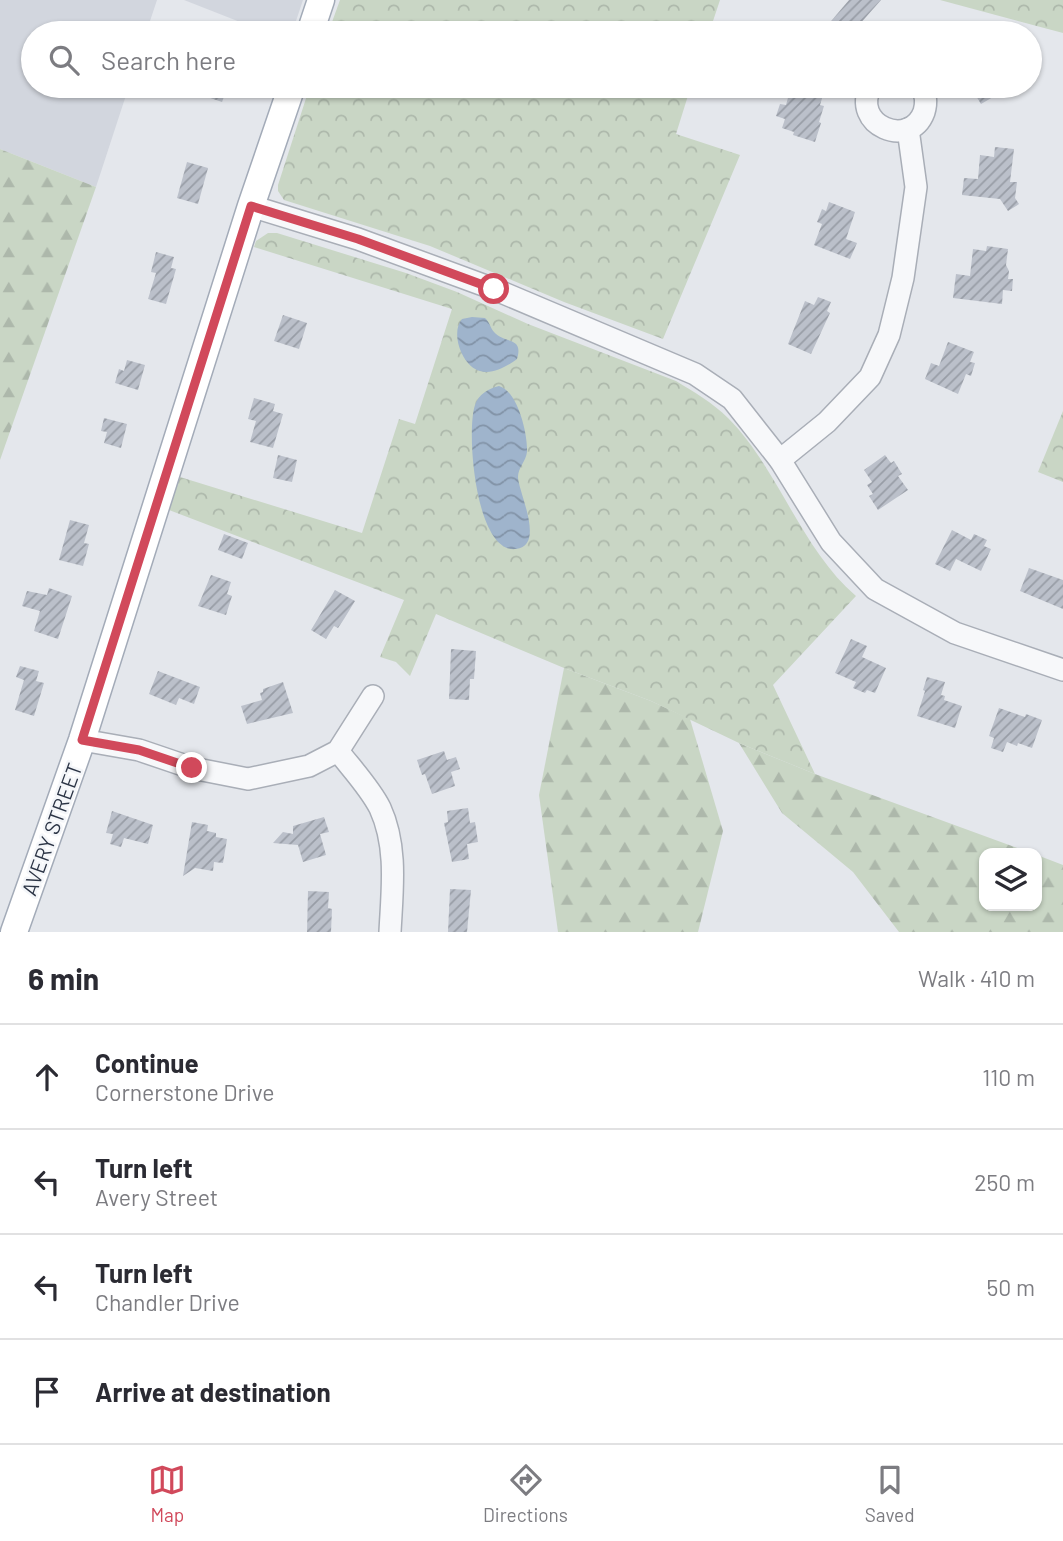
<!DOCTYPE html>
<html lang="en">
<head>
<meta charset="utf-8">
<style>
	:root { --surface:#fff; --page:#f7f7f7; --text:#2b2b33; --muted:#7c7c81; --line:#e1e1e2; --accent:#d1495b }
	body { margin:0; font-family:Barlow,sans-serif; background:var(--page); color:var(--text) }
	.controls { position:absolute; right:21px; bottom:21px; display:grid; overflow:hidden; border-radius:14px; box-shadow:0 2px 5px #0004 }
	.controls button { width:63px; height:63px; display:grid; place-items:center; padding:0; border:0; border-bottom:2px solid var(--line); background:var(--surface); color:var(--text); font:35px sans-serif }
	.stop { position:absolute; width:21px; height:21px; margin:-16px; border:5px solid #d1495b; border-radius:50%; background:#fff }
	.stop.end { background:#d1495b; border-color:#fff; box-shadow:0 2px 7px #0008 }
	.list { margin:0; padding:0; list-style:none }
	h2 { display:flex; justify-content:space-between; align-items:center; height:91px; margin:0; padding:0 28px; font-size:30px }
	h2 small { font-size:23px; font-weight:400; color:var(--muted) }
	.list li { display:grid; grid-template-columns:46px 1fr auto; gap:21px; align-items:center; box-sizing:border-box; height:105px; padding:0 28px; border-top:2px solid var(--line) }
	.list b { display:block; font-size:26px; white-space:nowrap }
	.list p { margin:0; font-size:23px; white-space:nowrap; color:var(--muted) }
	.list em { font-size:23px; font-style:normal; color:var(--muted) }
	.icon { flex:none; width:38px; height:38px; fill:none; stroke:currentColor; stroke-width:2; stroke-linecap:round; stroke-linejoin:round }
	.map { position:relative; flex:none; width:1063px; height:932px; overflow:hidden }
	.search { position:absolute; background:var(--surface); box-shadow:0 2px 5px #0004; left:21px; right:21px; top:21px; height:77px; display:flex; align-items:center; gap:18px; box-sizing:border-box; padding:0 24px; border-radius:38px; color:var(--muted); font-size:26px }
	.sheet { height:511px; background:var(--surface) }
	nav { display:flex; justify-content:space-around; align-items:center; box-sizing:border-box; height:98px; border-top:2px solid var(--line); background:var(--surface); font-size:19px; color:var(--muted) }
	nav a { display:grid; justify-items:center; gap:4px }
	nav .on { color:var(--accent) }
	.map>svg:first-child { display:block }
</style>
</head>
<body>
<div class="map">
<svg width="1063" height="932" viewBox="0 0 1063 932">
	<defs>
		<pattern id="forest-firs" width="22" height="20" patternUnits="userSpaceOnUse" patternTransform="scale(1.75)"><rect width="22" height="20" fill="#c9d6c5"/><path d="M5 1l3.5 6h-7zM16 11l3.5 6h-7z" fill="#adb8ab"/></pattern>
		<pattern id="park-crowns" width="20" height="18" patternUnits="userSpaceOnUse" patternTransform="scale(1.75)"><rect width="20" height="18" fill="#c9d6c5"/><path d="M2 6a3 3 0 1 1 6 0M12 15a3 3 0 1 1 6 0" fill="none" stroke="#adb8ab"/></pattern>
		<pattern id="water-waves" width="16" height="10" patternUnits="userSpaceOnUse" patternTransform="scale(1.75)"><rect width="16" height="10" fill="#9fb4cc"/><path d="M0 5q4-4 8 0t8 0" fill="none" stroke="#8293a7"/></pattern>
		<pattern id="building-hatch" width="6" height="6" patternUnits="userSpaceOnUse" patternTransform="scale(1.75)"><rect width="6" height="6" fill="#bbc0ca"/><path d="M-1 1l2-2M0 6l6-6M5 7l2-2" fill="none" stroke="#989da6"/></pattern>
	</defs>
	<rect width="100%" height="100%" fill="#e4e7ec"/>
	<g fill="#d2d6de">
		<path d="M 0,0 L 157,0 L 146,33 L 33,33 L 33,86 L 129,86 L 96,187 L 0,149 Z"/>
		<path d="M 184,0 L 303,0 L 292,33 L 268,33 Z"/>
	</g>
	<g fill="url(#forest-firs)">
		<path d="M 0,149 L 96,187 L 0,460 Z"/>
		<path d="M 564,668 L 651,701 L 690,719 L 723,831 L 698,932 L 558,932 L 539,795 Z"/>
		<path d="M 739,743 L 815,774 L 1031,853 L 984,853 L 984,906 L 1037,906 L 1037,855 L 1063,865 L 1063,932 L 899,932 L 853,872 L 782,813 Z"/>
	</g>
	<g fill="url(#park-crowns)">
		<path d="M 340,0 L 720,0 L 709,33 L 328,33 Z"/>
		<path d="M 940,0 L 1063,0 L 1063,33 Z"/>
		<path d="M 310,86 L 691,86 L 676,134 L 740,155 L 663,339 L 564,302 L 430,246 L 284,200 L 278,191 L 278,185 Z"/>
		<path d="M 268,233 L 277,233 L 406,273 L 457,292 L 528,324 L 676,381 C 694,392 713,403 728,418 C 778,468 801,549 856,596 L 773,685 L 815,774 L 739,743 L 651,701 L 564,668 L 436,614 L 410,676 L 396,662 L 380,657 L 404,600 L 169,510 L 180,477 L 362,533 L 399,419 L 415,424 L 452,309 L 254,247 L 256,241 Z"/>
		<path d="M 1063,411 L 1063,482 L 1038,472 Z"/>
	</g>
	<g fill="url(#water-waves)">
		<path d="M 472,317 L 485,318 C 490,323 490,327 494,332 C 504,344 524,336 517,359 C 508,366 492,375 480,371 C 462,366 450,333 462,319 Z"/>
		<path d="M 499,386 C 518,391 528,435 527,452 C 526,461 518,468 518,477 C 518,491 546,546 516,549 C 475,554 466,430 475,405 C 478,395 489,388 499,386 Z"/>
	</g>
	<g fill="url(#building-hatch)">
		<path d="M 849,0 L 881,0 L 852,33 L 821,33 Z"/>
		<path d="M 182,86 L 228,86 L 222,102 L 181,88 Z"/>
		<path d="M 795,86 L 823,95 L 820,105 L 824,106 L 819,122 L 821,123 L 815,142 L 793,135 L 794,132 L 782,128 L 785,119 L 776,116 L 780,104 L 786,105 L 789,94 L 792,95 Z"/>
		<path d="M 970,86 L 1012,86 L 981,104 Z"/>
		<path d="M 995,147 L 1014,149 L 1010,182 L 1017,182 L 1015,198 L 1019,204 L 1008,211 L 1000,199 L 962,195 L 964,178 L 978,179 L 980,155 L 994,157 Z"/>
		<path d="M 187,162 L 208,168 L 198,204 L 177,198 Z"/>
		<path d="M 829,202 L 855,212 L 846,239 L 857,243 L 850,259 L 814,245 L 822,224 L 817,222 L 822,209 L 826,211 Z"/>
		<path d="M 987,246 L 1008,249 L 1006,265 L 1009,271 L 1008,279 L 1013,279 L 1012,291 L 1003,290 L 1002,304 L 953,298 L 956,274 L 970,276 L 973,249 L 986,251 Z"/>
		<path d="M 156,252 L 174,257 L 171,268 L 176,269 L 166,304 L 148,299 L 156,273 L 151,272 Z"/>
		<path d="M 818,297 L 831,302 L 827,311 L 830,313 L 811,354 L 788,344 L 805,301 L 814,305 Z"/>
		<path d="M 283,315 L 307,323 L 299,349 L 274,341 Z"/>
		<path d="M 948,342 L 974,352 L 970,362 L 975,363 L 971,376 L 966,374 L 958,394 L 925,379 L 931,363 L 939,366 Z"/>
		<path d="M 127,360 L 145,365 L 138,390 L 115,383 L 119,369 L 124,371 Z"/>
		<path d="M 254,398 L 275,404 L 273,411 L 283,414 L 273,448 L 250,442 L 256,421 L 248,419 Z"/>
		<path d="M 104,418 L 127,424 L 121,448 L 104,443 L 107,432 L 101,431 Z"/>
		<path d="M 278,455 L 297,460 L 292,482 L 273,478 Z"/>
		<path d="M 885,455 L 891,463 L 894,461 L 902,474 L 898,476 L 908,490 L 878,510 L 869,496 L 873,494 L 867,485 L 872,482 L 864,470 Z"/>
		<path d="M 70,520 L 89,525 L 84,543 L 89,544 L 83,566 L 59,560 Z"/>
		<path d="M 952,530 L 971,540 L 974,534 L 987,540 L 984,546 L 991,549 L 981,571 L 956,559 L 950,571 L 935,564 Z"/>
		<path d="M 224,534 L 248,543 L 242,559 L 218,550 Z"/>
		<path d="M 1029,568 L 1063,580 L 1063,609 L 1020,591 Z"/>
		<path d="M 211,575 L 231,582 L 227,594 L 232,596 L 226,615 L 198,606 Z"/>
		<path d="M 49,588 L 72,596 L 58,639 L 34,631 L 40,611 L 22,606 L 27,591 L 47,595 Z"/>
		<path d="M 335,590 L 355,601 L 344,619 L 338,628 L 334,626 L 326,639 L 311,630 Z"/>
		<path d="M 851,639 L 867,646 L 862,657 L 886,668 L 875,693 L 867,690 L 865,693 L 853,688 L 856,682 L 835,673 Z"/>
		<path d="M 451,649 L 476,651 L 474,679 L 470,679 L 469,700 L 449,699 Z"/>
		<path d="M 20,666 L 39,671 L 36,681 L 44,683 L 34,716 L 15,710 L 24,680 L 16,677 Z"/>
		<path d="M 158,671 L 200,687 L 194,704 L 179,698 L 176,705 L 149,694 Z"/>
		<path d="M 927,677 L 945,682 L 941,695 L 945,696 L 944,700 L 962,706 L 955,728 L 917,716 L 925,691 L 923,690 Z"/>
		<path d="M 283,682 L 293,713 L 247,724 L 241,706 L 262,700 L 260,693 L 263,692 L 263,689 Z"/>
		<path d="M 999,708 L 1025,717 L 1026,714 L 1042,720 L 1032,748 L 1018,743 L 1017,746 L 1007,742 L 1003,752 L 991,748 L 994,738 L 989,736 Z"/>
		<path d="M 444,751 L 447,760 L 456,757 L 460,769 L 451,772 L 455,786 L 432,794 L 425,774 L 422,775 L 417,760 Z"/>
		<path d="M 468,808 L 470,823 L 475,822 L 478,842 L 467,844 L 469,859 L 452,862 L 444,823 L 448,822 L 447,811 Z"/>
		<path d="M 112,811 L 153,825 L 148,844 L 124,838 L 121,847 L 110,844 L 113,834 L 106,833 Z"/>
		<path d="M 324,817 L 329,832 L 320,834 L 326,855 L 303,862 L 298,845 L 273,843 L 283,832 L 293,834 L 293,826 Z"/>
		<path d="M 192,822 L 208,825 L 207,831 L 216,833 L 216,837 L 227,839 L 223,863 L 214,862 L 213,871 L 195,868 L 183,876 Z"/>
		<path d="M 450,889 L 471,890 L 467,932 L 448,932 Z"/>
		<path d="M 308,891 L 329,892 L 328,908 L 332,909 L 331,932 L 307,932 Z"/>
	</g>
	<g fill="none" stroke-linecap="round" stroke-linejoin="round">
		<defs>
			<g id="minor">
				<path d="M 871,86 C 850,125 910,150 924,112 C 927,102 926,94 921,86"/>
				<path d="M 251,206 L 358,239 L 494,289 L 695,374 L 732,399 L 780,460 L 831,542 L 875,589 L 955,633 L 1063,670"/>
				<path d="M 780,460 L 827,422 L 870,377 L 889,335 L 903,278 L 916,187 L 908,129"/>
				<path d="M 82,740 L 139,750 L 192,768 L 248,779 L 309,766 L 338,751 L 373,696"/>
				<path d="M 338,751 C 352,769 370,788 380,808 C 398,847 392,891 390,932"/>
			</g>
			<g id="major">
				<path d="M 310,33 L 321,0"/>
				<path d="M 14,932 L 82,740 L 251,206 L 292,86"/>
			</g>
		</defs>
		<use href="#minor" stroke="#a9aeb7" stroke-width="24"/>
		<use href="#major" stroke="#a3abb8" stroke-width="29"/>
		<use href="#minor" stroke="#f7f8fa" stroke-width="21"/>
		<use href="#major" stroke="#fff" stroke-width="26"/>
	</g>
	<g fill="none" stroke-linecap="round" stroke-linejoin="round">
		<path stroke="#d1495b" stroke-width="9" d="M 192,768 L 139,750 L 82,740 L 251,206 L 358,239 L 494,289"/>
	</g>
	<g text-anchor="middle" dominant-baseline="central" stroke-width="5" stroke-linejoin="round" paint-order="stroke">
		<g font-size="21" fill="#2b3445" stroke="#f4f6f9">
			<text transform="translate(51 829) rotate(-70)">AVERY STREET</text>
		</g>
	</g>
</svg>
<div class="controls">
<button><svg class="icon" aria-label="layers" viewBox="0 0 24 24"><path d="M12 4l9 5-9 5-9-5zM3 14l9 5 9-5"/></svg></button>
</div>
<div class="stop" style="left:494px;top:289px"></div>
<div class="stop end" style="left:192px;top:768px"></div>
<div class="search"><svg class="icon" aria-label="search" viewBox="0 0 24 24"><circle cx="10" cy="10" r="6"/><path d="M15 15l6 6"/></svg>Search here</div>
</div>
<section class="sheet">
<h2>6 min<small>Walk · 410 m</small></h2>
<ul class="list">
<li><svg class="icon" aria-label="ahead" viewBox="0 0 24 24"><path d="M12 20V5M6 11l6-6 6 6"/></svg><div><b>Continue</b><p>Cornerstone Drive</p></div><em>110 m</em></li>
<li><svg class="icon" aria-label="left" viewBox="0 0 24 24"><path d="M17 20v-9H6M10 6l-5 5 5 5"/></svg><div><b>Turn left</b><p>Avery Street</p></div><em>250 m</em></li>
<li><svg class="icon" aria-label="left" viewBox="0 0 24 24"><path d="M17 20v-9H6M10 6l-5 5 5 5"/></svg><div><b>Turn left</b><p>Chandler Drive</p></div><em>50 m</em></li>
<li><svg class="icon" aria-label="arrive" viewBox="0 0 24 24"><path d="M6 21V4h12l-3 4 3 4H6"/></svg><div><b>Arrive at destination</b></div></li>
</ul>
</section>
<nav>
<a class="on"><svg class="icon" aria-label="map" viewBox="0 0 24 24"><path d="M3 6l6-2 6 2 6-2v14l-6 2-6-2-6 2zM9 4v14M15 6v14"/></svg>Map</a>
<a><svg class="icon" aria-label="directions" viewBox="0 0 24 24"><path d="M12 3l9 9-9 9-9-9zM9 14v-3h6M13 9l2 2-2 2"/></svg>Directions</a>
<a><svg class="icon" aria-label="saved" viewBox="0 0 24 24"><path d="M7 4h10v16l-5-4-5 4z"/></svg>Saved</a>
</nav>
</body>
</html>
